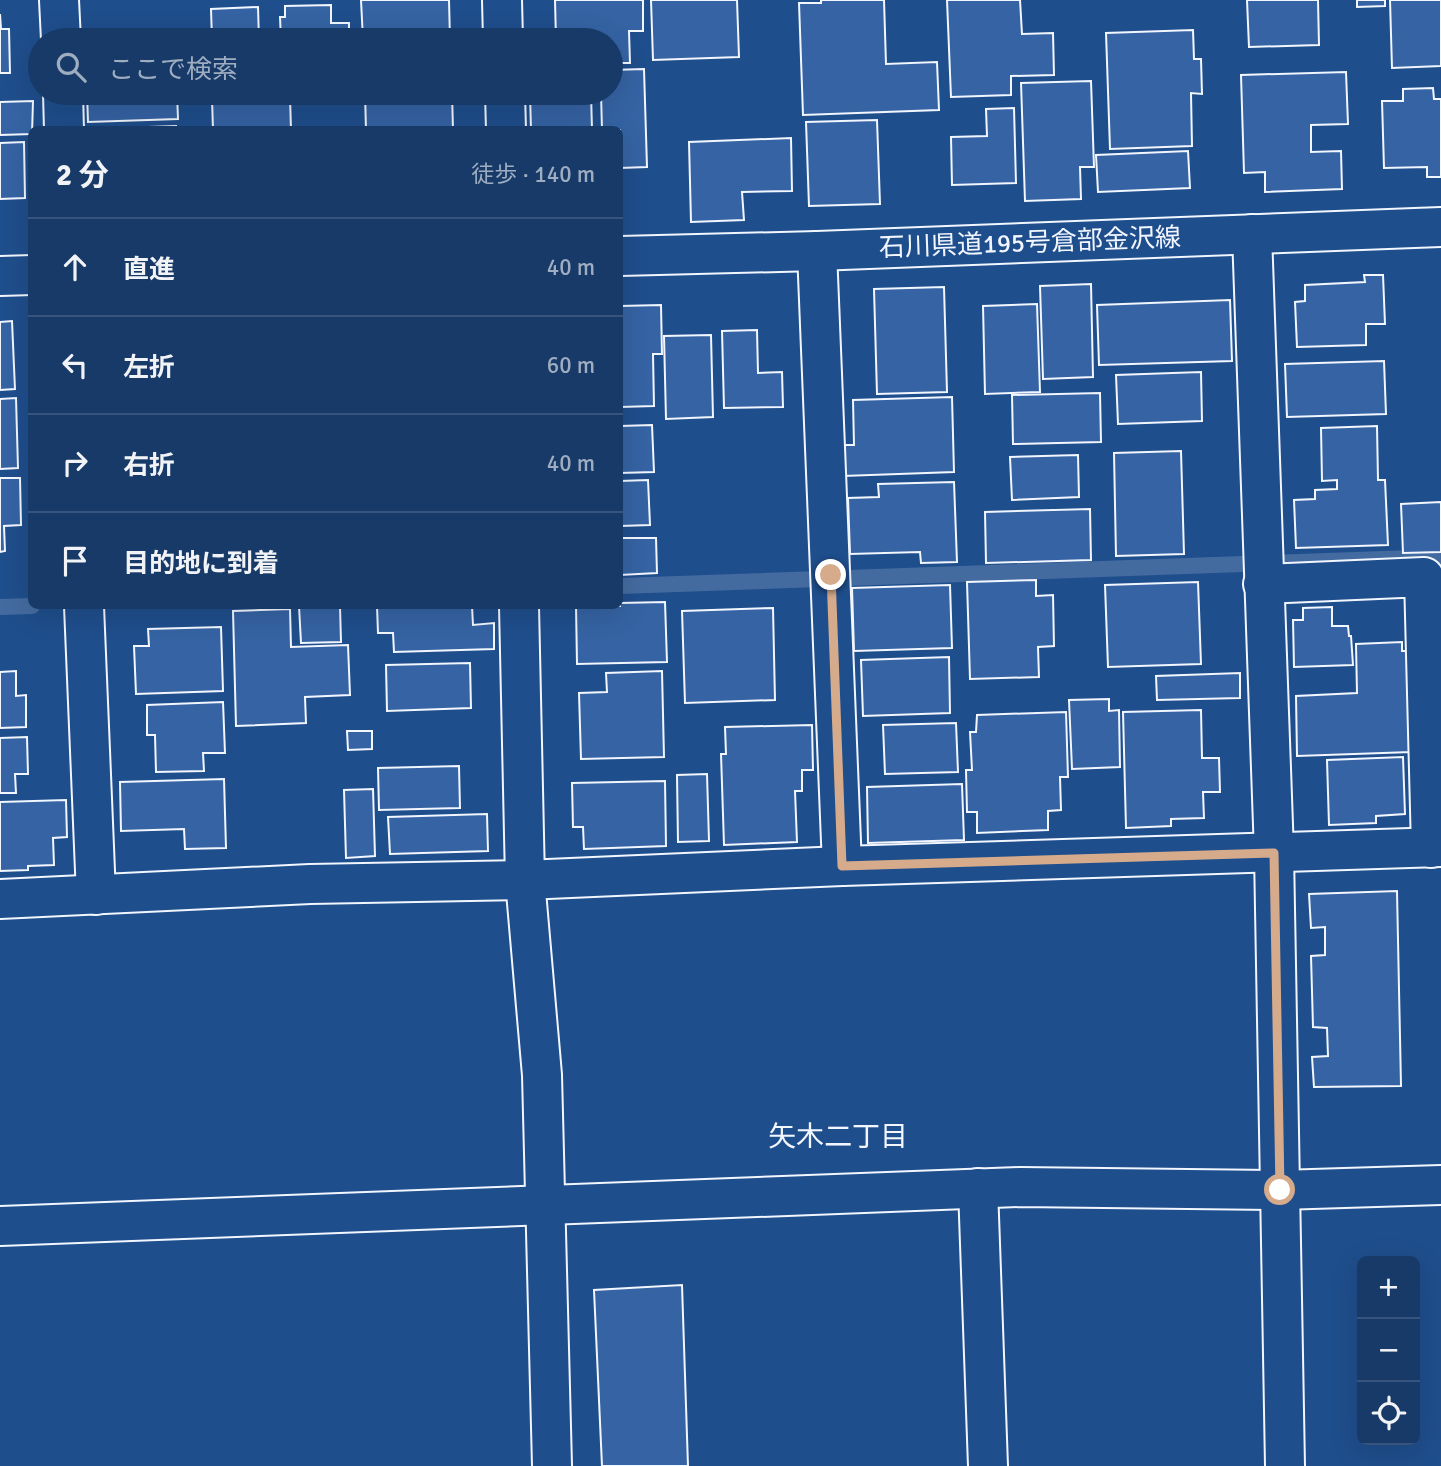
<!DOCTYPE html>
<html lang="ja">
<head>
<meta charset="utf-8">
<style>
	:root { --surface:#173a69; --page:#20416f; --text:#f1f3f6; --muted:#9eadc0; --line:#36547d }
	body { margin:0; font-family:Signika,"Noto Sans JP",sans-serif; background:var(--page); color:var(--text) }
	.controls { position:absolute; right:21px; bottom:21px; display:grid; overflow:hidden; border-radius:10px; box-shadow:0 7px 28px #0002 }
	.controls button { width:63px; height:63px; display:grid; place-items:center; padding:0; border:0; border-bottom:2px solid var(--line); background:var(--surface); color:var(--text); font:35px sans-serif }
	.stop { position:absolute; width:21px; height:21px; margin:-16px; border:5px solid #d6ab8b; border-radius:50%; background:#fff }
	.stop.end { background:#d6ab8b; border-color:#fff; box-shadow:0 2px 7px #0008 }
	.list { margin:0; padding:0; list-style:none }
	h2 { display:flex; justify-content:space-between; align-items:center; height:91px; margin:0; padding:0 28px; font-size:30px }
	h2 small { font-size:23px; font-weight:400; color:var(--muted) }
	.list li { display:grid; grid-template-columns:46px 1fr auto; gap:21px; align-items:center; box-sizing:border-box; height:98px; padding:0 28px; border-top:2px solid var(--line) }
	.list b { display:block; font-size:26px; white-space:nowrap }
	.list em { font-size:23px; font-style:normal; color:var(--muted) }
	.icon { flex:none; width:38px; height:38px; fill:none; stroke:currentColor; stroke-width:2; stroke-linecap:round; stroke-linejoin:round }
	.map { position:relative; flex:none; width:1441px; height:1466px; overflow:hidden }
	.search { position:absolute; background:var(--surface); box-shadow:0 7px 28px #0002; left:28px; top:28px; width:595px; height:77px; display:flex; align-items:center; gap:18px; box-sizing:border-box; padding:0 24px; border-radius:38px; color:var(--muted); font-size:26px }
	.panel { position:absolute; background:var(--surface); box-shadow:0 7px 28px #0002; left:28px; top:126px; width:595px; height:483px; border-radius:10px }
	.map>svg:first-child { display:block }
</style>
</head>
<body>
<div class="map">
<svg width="1441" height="1466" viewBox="0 0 1441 1466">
	<rect width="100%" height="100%" fill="#1f4e8c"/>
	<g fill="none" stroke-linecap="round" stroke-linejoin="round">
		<g stroke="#446ba0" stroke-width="16">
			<path d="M 620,586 L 1441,557"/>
			<path d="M 0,607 L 32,606"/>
		</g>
	</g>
	<g fill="#3563a3" stroke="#f2f6ff" stroke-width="2">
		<path d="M 361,0 L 449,0 L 450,40 L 363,40 Z"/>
		<path d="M 555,0 L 643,0 L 643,31 L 629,31 L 630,63 L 611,63 L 611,40 L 556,40 Z"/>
		<path d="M 651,0 L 737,0 L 739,57 L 653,60 Z"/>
		<path d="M 821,0 L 884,0 L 886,64 L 937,62 L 939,110 L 803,115 L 799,3 L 821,3 Z"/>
		<path d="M 947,0 L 1020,0 L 1022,34 L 1053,33 L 1054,75 L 1011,76 L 1011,95 L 951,97 Z"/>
		<path d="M 1247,0 L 1318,0 L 1319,45 L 1249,47 Z"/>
		<path d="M 1357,0 L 1385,0 L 1385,6 L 1357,7 Z"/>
		<path d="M 1390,0 L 1441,0 L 1441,66 L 1392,68 Z"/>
		<path d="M 331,5 L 331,23 L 349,23 L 349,40 L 281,40 L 280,17 L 285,17 L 285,6 Z"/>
		<path d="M 258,7 L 259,40 L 212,40 L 211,9 Z"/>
		<path d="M 0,14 L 1,29 L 9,29 L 10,73 L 0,73 Z"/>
		<path d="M 1193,30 L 1194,59 L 1201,59 L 1202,94 L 1191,93 L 1192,146 L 1110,149 L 1106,33 Z"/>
		<path d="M 644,69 L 647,167 L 620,168 L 620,130 L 602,130 L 601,93 L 611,93 L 611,70 Z"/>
		<path d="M 1346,72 L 1348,124 L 1311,125 L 1311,152 L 1341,151 L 1342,189 L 1265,192 L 1265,172 L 1244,173 L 1241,75 Z"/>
		<path d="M 1091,81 L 1094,167 L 1080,167 L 1081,199 L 1025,201 L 1021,83 Z"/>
		<path d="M 1433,88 L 1434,99 L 1441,99 L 1441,177 L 1427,177 L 1427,167 L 1384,168 L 1382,101 L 1403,101 L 1403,89 Z"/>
		<path d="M 87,93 L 177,93 L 178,119 L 88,122 Z"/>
		<path d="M 365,93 L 452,93 L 453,130 L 366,130 Z"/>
		<path d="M 530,93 L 591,93 L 592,130 L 531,130 Z"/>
		<path d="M 290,97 L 291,130 L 213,130 L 212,99 Z"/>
		<path d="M 33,101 L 32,134 L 0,135 L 0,102 Z"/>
		<path d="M 1014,108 L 1016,183 L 952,185 L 951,137 L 987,136 L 986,109 Z"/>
		<path d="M 877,120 L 880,204 L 809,206 L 806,122 Z"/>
		<path d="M 176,126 L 176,130 L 89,130 L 89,129 Z"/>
		<path d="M 791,138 L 792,191 L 742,192 L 744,220 L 691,222 L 689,142 Z"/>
		<path d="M 24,142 L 25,198 L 0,199 L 0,143 Z"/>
		<path d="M 1188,151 L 1190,188 L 1098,192 L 1096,155 Z"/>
		<path d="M 1364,275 L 1383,275 L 1385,324 L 1366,324 L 1366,345 L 1297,347 L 1295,302 L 1305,301 L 1305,285 L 1365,282 Z"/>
		<path d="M 1091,284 L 1093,377 L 1043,379 L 1040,286 Z"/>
		<path d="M 944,287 L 947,392 L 877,394 L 874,289 Z"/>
		<path d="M 1230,300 L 1232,361 L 1099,365 L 1097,305 Z"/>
		<path d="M 1037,304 L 1040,392 L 985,394 L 983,306 Z"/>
		<path d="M 661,305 L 662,354 L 653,354 L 654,406 L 620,407 L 620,306 Z"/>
		<path d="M 12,321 L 15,389 L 0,390 L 0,322 Z"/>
		<path d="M 757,330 L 758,373 L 782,372 L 783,407 L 724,408 L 722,331 Z"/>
		<path d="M 711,335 L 713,417 L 666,419 L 664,336 Z"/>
		<path d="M 1384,361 L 1386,414 L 1287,417 L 1285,364 Z"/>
		<path d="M 1201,372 L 1202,421 L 1118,424 L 1116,375 Z"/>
		<path d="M 1100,393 L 1101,442 L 1013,444 L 1012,395 Z"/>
		<path d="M 952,397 L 954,472 L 843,476 L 843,445 L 854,445 L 853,400 Z"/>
		<path d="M 16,398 L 18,468 L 0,469 L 0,399 Z"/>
		<path d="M 652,425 L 654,472 L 620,473 L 620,426 Z"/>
		<path d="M 1377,426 L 1378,480 L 1385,480 L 1388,545 L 1296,548 L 1294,500 L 1315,499 L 1315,490 L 1337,489 L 1337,480 L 1322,481 L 1321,428 Z"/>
		<path d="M 1181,451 L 1184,554 L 1116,556 L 1114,453 Z"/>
		<path d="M 1078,455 L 1079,497 L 1012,500 L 1010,457 Z"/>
		<path d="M 0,478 L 20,478 L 21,525 L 4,526 L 5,551 L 0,552 Z"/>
		<path d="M 648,480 L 650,525 L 620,526 L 620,481 Z"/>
		<path d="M 954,482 L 957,562 L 921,563 L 920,552 L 850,554 L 848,498 L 879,497 L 878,484 Z"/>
		<path d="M 1441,502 L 1441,552 L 1403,553 L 1401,504 Z"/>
		<path d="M 1090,509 L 1091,560 L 986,563 L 985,512 Z"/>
		<path d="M 620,538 L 656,538 L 657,573 L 620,575 Z"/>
		<path d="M 1036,580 L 1036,596 L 1053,595 L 1054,646 L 1038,647 L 1039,677 L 970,679 L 967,582 Z"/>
		<path d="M 1198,582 L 1201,664 L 1108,667 L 1105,585 Z"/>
		<path d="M 950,585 L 952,648 L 854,651 L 852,588 Z"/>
		<path d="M 665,602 L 667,662 L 577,664 L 576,606 L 620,606 L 620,603 Z"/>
		<path d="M 299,606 L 340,606 L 341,642 L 301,643 Z"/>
		<path d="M 377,606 L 472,606 L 473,625 L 494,623 L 494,649 L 394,652 L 393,633 L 378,633 Z"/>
		<path d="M 1332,607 L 1332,626 L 1348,626 L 1349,636 L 1351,636 L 1353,665 L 1294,667 L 1293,620 L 1303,620 L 1303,608 Z"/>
		<path d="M 773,608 L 775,700 L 685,703 L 682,611 Z"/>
		<path d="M 290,609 L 291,647 L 348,645 L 350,695 L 305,697 L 306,723 L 236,726 L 233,611 Z"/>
		<path d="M 221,627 L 223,691 L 136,694 L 134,646 L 149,646 L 148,629 Z"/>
		<path d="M 1402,642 L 1402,651 L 1408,651 L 1411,752 L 1297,756 L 1296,696 L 1357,693 L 1356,644 Z"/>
		<path d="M 949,657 L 950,713 L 863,716 L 861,660 Z"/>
		<path d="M 470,663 L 471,708 L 387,711 L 386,665 Z"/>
		<path d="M 16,671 L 16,696 L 26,695 L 26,727 L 0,728 L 0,672 Z"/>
		<path d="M 662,671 L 664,757 L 581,759 L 579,693 L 607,692 L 606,673 Z"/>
		<path d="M 1240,673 L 1240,698 L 1157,700 L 1156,676 Z"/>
		<path d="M 1109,699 L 1109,711 L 1119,710 L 1120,767 L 1072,769 L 1069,700 Z"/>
		<path d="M 223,702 L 225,753 L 203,753 L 204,771 L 156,772 L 155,735 L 147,735 L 147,705 Z"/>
		<path d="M 1201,710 L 1202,758 L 1219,758 L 1220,792 L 1203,792 L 1204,818 L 1171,819 L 1171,826 L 1126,828 L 1123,712 Z"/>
		<path d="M 1066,712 L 1068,777 L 1060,777 L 1061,810 L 1048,811 L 1048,830 L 977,833 L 977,812 L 967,812 L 966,770 L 972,770 L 970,732 L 976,732 L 977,715 Z"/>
		<path d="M 956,723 L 958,772 L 885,774 L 883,725 Z"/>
		<path d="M 812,725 L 813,770 L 802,770 L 802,791 L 795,791 L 797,842 L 724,845 L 721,754 L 726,754 L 725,727 Z"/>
		<path d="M 347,731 L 372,731 L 372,749 L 348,750 Z"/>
		<path d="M 27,737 L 28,774 L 15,774 L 16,793 L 0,793 L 0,738 Z"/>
		<path d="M 1403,757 L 1405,814 L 1376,816 L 1376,823 L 1329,825 L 1327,760 Z"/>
		<path d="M 459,766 L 460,808 L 379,810 L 378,768 Z"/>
		<path d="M 707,774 L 709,841 L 678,842 L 677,775 Z"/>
		<path d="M 224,779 L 226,848 L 185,849 L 184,829 L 121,831 L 120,782 Z"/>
		<path d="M 665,781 L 666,846 L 584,849 L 583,827 L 573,827 L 572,783 Z"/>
		<path d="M 962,784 L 964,840 L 868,843 L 867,787 Z"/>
		<path d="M 373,789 L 375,856 L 346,858 L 344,790 Z"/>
		<path d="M 66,800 L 67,837 L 53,838 L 54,865 L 28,866 L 28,870 L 0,871 L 0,802 Z"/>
		<path d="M 487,814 L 488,851 L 390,854 L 388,817 Z"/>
		<path d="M 1397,891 L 1401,1086 L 1314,1087 L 1312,1057 L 1328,1056 L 1327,1028 L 1313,1027 L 1311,956 L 1325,955 L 1325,927 L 1311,928 L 1309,894 Z"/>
		<path d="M 682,1285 L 688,1466 L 602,1466 L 594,1290 Z"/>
	</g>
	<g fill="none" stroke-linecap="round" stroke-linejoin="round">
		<defs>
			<g id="minor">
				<path d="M 59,0 L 61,40"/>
				<path d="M 502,0 L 503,40"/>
				<path d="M 63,93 L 64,130"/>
				<path d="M 505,93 L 506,130"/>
				<path d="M 1252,234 L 1274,853 L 1285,1466"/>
				<path d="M 817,251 L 842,866"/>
				<path d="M 1263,584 L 1424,577 L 1431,848"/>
				<path d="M 84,606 L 96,895"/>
				<path d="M 519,606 L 525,880 L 542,1075 L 552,1466"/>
				<path d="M 0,899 L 310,884 L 525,880 L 842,866 L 1441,847"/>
				<path d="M 978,1188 L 988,1466"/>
				<path d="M 0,1226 L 1020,1187 L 1280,1190 L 1441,1185"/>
			</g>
			<g id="secondary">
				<path d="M 620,256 L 817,251 L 1441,227"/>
				<path d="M 0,276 L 32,275"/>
			</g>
		</defs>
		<use href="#minor" stroke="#f2f6ff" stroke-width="42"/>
		<use href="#secondary" stroke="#f2f6ff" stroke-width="42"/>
		<use href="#minor" stroke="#1f4e8c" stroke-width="38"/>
		<use href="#secondary" stroke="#1f4e8c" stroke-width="38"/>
	</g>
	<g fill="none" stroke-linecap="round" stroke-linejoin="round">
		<path stroke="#d6ab8b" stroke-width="9" d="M 831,575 L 842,866 L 1274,853 L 1280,1190"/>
	</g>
	<g text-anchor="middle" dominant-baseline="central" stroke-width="5" stroke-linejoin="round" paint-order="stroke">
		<g font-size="26" fill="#f2f6ff" stroke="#1f4e8c">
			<text transform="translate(1030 243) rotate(-2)">石川県道195号倉部金沢線</text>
		</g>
		<g font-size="28" fill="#f2f6ff" stroke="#1f4e8c">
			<text x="838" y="1137">矢木二丁目</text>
		</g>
	</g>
</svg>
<div class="controls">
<button>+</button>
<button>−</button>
<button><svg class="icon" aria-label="locate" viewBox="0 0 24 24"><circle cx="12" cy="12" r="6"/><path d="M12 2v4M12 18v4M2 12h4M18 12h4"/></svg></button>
</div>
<div class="stop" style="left:1280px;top:1190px"></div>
<div class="stop end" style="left:831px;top:575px"></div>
<div class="search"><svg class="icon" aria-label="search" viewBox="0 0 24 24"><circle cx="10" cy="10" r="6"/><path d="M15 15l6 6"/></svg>ここで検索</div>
<section class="panel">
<h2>2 分<small>徒歩 · 140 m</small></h2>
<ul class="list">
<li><svg class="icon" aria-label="ahead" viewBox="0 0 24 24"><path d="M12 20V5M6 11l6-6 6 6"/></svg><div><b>直進</b></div><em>40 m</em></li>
<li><svg class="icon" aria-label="left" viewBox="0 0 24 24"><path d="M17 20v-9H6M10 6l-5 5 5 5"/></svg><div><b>左折</b></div><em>60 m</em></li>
<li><svg class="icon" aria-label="right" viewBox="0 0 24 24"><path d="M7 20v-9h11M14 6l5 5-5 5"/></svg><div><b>右折</b></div><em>40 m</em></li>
<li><svg class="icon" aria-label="arrive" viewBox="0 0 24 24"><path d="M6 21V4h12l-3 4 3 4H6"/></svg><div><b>目的地に到着</b></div></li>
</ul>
</section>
</div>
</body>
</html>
